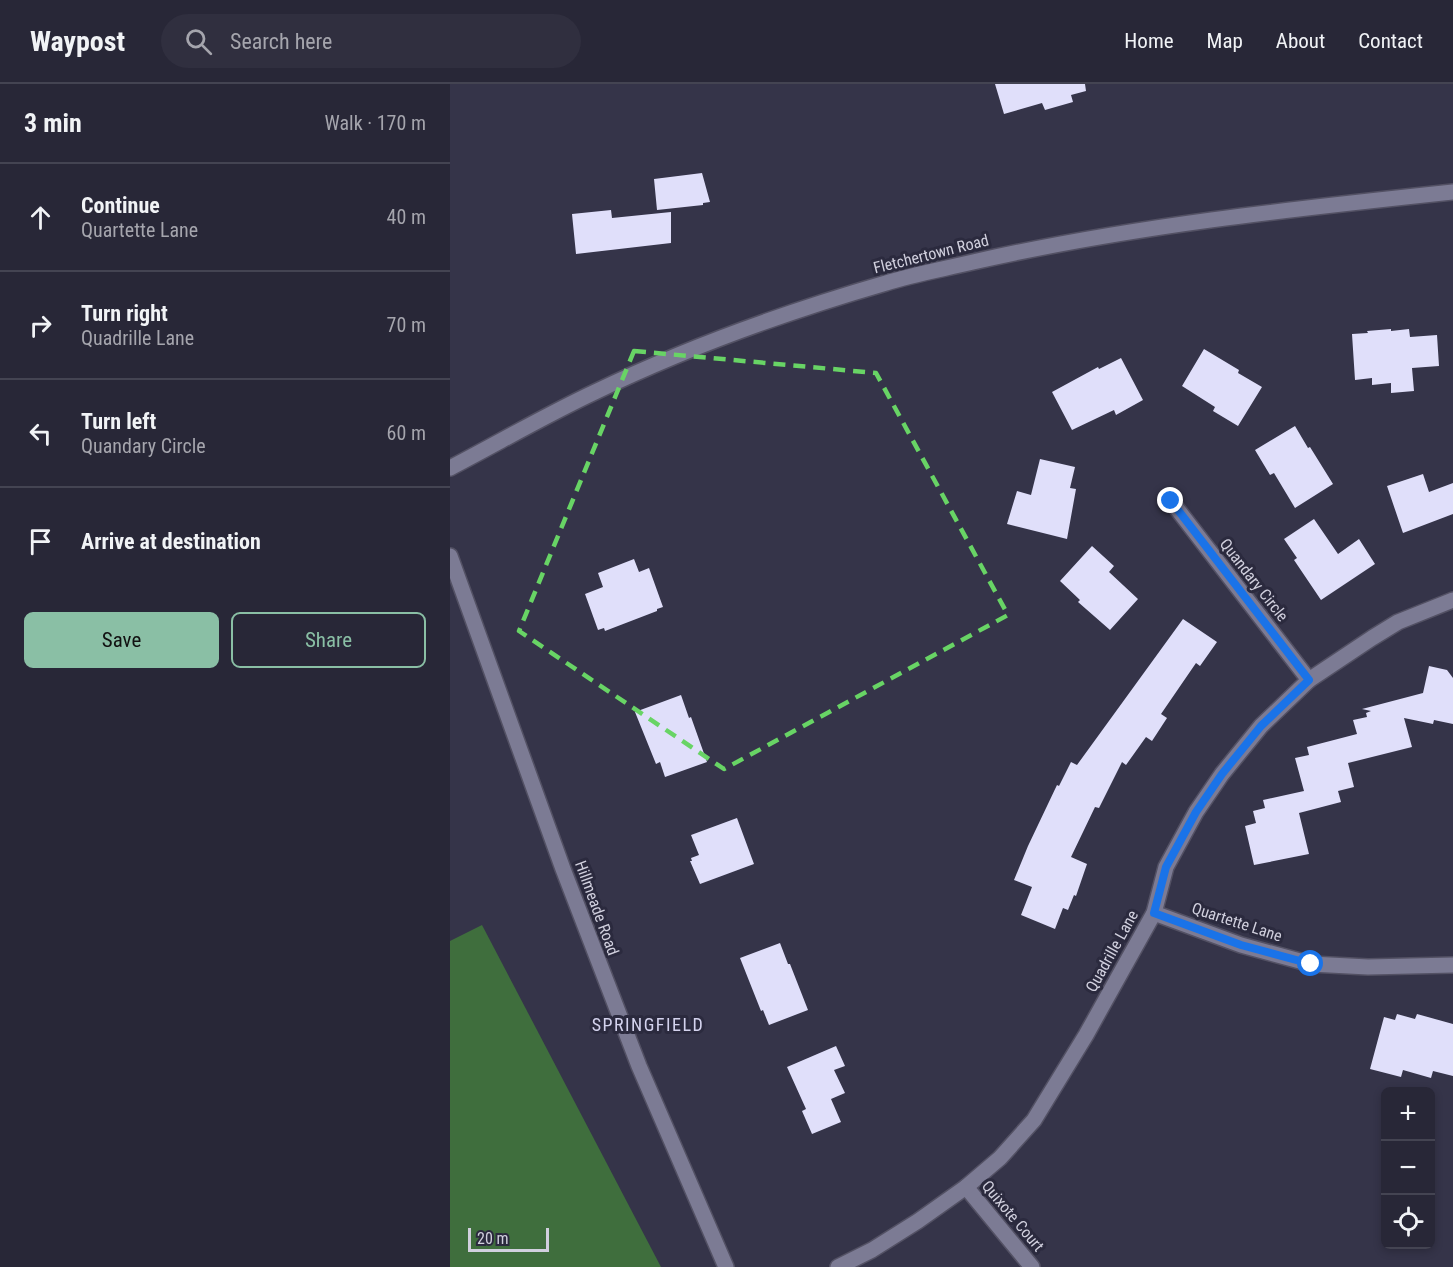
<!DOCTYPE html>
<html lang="en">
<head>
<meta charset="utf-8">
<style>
	:root { --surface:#282737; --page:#302f3f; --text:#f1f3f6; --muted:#a5a5ad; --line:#444452; --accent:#8abfa5 }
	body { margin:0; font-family:"Roboto Condensed",sans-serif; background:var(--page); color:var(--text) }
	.controls { position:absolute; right:18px; bottom:18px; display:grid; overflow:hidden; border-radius:9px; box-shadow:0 3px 9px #0003 }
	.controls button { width:54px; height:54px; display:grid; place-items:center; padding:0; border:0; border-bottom:2px solid var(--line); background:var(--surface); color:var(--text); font:30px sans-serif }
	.scale { position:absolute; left:18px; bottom:15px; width:81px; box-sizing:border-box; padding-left:6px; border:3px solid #d1d0de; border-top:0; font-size:16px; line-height:21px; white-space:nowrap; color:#d1d0de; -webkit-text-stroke:4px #2b2a3e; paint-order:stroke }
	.stop { position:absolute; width:18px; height:18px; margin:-14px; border:4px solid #1a73e8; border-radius:50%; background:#fff }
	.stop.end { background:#1a73e8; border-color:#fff; box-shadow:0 2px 6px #0008 }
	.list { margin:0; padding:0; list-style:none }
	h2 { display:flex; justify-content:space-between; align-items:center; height:78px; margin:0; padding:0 24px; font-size:26px }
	h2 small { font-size:20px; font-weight:400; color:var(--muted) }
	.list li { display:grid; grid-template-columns:39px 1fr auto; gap:18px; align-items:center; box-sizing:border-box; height:108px; padding:0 24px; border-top:2px solid var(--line) }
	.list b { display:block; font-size:22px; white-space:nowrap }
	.list p { margin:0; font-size:20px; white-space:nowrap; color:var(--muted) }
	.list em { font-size:20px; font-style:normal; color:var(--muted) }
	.actions { display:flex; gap:12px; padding:18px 24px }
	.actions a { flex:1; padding:14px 0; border:2px solid var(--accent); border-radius:9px; text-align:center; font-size:21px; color:var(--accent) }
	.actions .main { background:var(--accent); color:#111 }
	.icon { flex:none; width:33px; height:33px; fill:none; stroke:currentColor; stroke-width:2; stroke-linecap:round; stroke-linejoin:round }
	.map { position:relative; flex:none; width:1003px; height:1183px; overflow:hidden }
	header { display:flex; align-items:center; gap:36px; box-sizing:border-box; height:84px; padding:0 30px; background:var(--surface); border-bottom:2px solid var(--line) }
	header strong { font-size:28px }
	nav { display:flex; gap:33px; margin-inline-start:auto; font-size:21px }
	.search { width:420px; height:54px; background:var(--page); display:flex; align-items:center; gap:15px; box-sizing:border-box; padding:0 21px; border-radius:33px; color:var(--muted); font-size:22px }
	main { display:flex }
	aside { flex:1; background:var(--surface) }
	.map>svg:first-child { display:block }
</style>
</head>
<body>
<header>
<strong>Waypost</strong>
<div class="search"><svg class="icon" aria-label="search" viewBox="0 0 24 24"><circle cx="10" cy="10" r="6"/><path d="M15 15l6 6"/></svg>Search here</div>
<nav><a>Home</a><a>Map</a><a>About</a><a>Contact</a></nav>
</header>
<main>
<aside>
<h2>3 min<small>Walk · 170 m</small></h2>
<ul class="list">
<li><svg class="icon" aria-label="ahead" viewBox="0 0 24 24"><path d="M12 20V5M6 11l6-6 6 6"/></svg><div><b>Continue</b><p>Quartette Lane</p></div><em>40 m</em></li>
<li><svg class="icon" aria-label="right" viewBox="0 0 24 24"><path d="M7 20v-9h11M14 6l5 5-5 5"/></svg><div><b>Turn right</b><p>Quadrille Lane</p></div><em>70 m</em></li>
<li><svg class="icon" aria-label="left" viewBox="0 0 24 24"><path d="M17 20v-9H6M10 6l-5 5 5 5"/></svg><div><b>Turn left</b><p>Quandary Circle</p></div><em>60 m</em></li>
<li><svg class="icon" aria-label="arrive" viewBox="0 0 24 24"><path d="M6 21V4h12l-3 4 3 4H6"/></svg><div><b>Arrive at destination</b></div></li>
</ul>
<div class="actions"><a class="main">Save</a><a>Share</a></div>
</aside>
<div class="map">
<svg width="1003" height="1183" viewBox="0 0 1003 1183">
	<rect width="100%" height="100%" fill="#353449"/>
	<path fill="#3f6e3d" d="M 32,841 L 211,1183 L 0,1183 L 0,857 Z"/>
	<g fill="#e0dffa">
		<path d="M 545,0 L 635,0 L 636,7 L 621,11 L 623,18 L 595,26 L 592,19 L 554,30 Z"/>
		<path d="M 252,89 L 260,118 L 253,119 L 253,121 L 207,126 L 204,95 Z"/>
		<path d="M 161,126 L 162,134 L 221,128 L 221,159 L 126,170 L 122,130 Z"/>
		<path d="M 941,245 L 941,247 L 959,245 L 960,253 L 987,251 L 989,282 L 962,284 L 964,307 L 941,309 L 941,299 L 922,301 L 922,294 L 905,296 L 902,250 L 918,249 L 917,247 Z"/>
		<path d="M 754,265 L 789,286 L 788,289 L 812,303 L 788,342 L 763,327 L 765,323 L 732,302 Z"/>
		<path d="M 671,274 L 693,316 L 666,331 L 664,326 L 622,346 L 602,308 L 648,283 L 649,285 Z"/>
		<path d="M 845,342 L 858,364 L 860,363 L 883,400 L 845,424 L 824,389 L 820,391 L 805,366 Z"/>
		<path d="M 590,375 L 625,383 L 620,404 L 626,405 L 617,455 L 557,440 L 567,407 L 581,411 Z"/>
		<path d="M 973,390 L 979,408 L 1003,399 L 1003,430 L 953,449 L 937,402 Z"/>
		<path d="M 864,435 L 888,470 L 909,455 L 925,480 L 871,516 L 844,476 L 847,474 L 834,455 Z"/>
		<path d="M 642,462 L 664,482 L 659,488 L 688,515 L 660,546 L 628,518 L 630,516 L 610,497 Z"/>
		<path d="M 184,475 L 189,488 L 199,484 L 213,523 L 207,525 L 207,527 L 155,547 L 154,544 L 148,546 L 135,510 L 153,503 L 148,489 Z"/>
		<path d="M 733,535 L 767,558 L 750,582 L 746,579 L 711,630 L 717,634 L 702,657 L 696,653 L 676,681 L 672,678 L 649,724 L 645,723 L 621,773 L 637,780 L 626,812 L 624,811 L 618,826 L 613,824 L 605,845 L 571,831 L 582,803 L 564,796 L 578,762 L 607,701 L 609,702 L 621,678 L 627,681 Z"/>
		<path d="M 979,582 L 997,586 L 1003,594 L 1003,640 L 984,636 L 983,640 L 954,634 L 962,663 L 898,679 L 904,703 L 888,707 L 891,718 L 849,729 L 859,770 L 804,781 L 795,742 L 806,739 L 803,727 L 815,724 L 813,716 L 854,707 L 845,674 L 859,671 L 857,663 L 907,650 L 903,636 L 917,633 L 916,629 L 921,627 L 912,625 L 973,609 Z"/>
		<path d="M 231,611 L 239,634 L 241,633 L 257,678 L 215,693 L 210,678 L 206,680 L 185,628 Z"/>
		<path d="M 287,734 L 304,780 L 250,800 L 240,777 L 242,777 L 241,774 L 249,771 L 241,751 Z"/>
		<path d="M 330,859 L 338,880 L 340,880 L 358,926 L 319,941 L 313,926 L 311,927 L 290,874 Z"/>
		<path d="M 947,930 L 965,935 L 967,930 L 1003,940 L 1003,992 L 983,987 L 981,994 L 953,986 L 951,993 L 920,985 L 934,933 L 945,936 Z"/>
		<path d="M 386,962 L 395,982 L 384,986 L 395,1009 L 381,1015 L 391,1038 L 362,1050 L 352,1027 L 356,1025 L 337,983 Z"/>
	</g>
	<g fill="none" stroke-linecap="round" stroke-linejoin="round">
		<defs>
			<g id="minor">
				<path d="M 0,384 C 48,359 96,331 145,308 C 238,263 336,228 436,199 C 464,190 494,185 523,178 C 681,142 842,125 1003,108"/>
				<path d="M 721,417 L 859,596"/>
				<path d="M 0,472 L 113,785 L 189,982 L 276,1183"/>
				<path d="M 704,829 L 791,861 L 861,880 L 918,883 L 1003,881"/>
				<path d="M 516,1103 L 582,1183"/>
				<path d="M 388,1183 L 422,1166 L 468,1137 L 516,1103 L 550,1074 L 584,1036 L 636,951 L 704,829 L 716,783 L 746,728 L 772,690 L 811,642 L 859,596 L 922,554 L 948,538 L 1003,516"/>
			</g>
		</defs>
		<use href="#minor" stroke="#535164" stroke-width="18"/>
		<use href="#minor" stroke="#7c7b94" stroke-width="15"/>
	</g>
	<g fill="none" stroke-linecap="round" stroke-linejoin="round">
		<path stroke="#1a73e8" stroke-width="8" d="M 721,417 L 859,596 L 811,642 L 772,690 L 746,728 L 716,783 L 704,829 L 791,861 L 861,880"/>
	</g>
	<path fill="none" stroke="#68d465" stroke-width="4.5" stroke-dasharray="12 8" stroke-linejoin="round" d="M 184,267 L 426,289 L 558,531 L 274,685 L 69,547 Z"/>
	<g text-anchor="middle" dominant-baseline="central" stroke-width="6" stroke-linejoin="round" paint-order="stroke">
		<g font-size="16" fill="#d1d0de" stroke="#2b2a3e">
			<text transform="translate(481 170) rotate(-14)">Fletchertown Road</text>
			<text transform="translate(804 496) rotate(52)">Quandary Circle</text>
			<text transform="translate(147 824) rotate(70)">Hillmeade Road</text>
			<text transform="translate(787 838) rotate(18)">Quartette Lane</text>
			<text transform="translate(662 867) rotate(-61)">Quadrille Lane</text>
			<text transform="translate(563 1132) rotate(50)">Quixote Court</text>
		</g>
		<g font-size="18" letter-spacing="1.5" fill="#d4d3ee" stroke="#2b2a3e">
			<text x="198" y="940">SPRINGFIELD</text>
		</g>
	</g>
</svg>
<div class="controls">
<button>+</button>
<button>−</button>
<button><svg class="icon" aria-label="locate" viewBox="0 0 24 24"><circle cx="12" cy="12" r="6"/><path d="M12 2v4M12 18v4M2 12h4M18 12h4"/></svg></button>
</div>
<div class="scale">20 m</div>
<div class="stop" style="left:861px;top:880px"></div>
<div class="stop end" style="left:721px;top:417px"></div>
</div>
</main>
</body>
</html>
